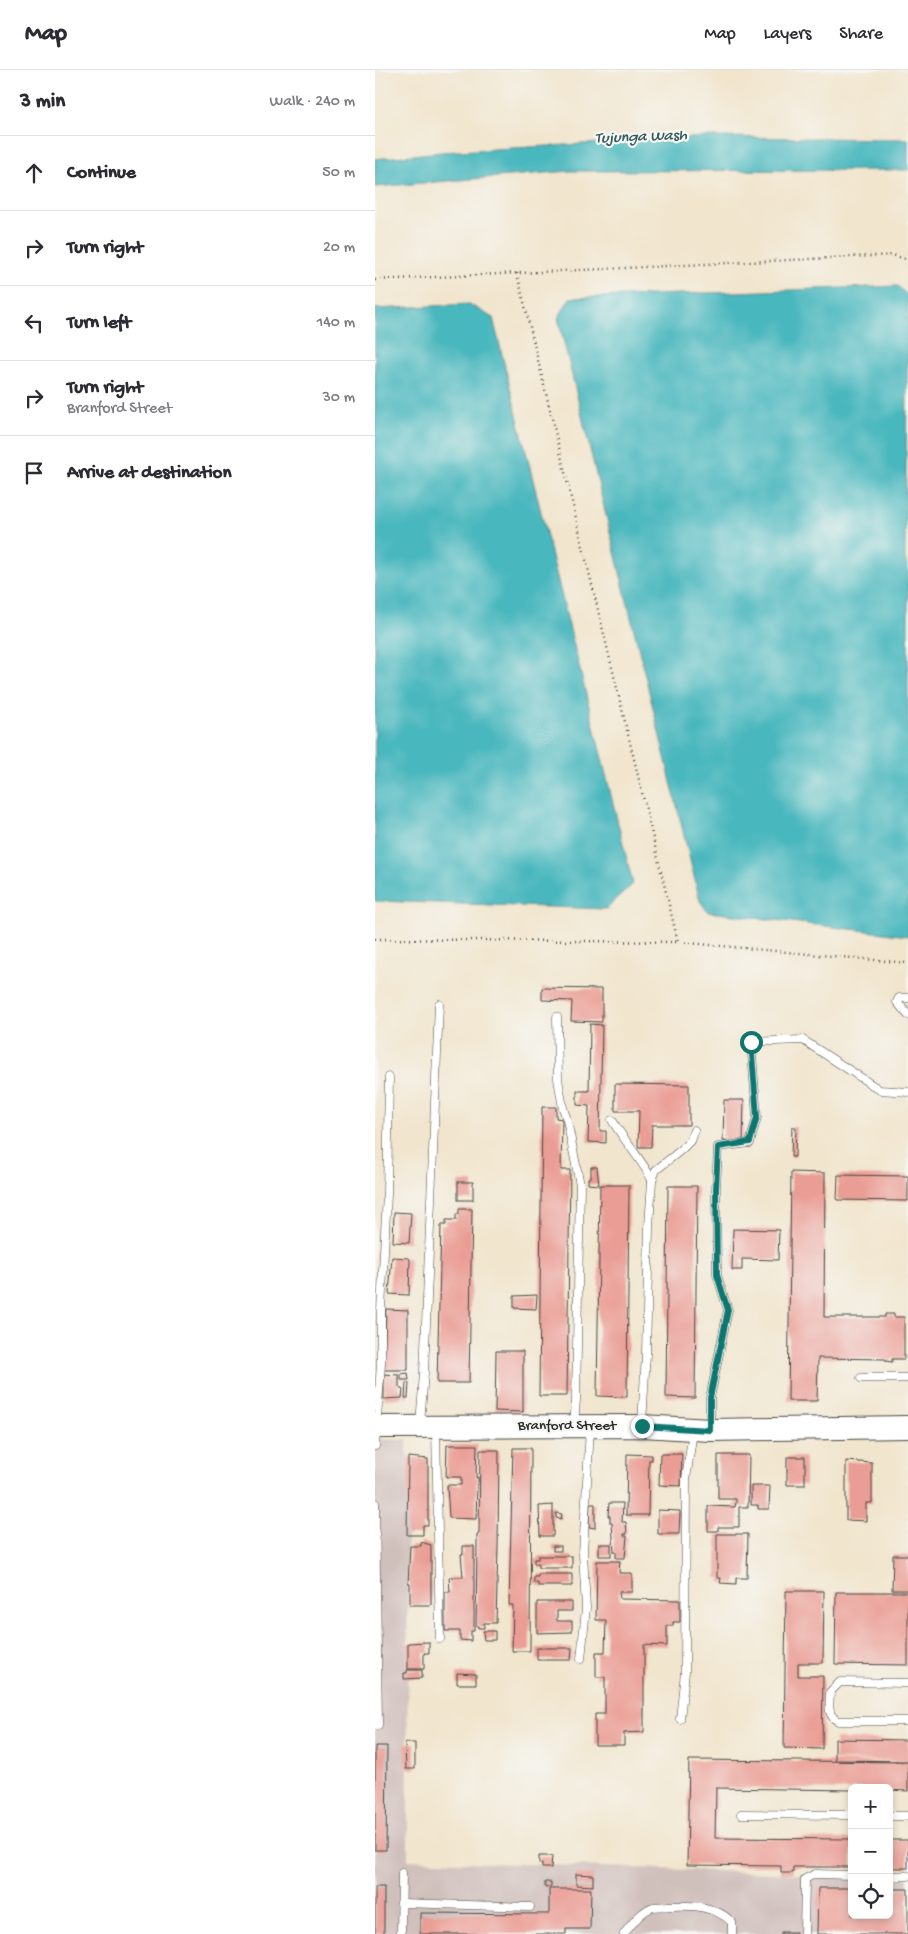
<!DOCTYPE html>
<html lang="en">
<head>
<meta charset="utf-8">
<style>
	:root { --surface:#fff; --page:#f7f7f7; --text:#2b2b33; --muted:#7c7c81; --line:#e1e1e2 }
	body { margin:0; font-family:"Gochi Hand",sans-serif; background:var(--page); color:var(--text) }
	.controls { position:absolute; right:15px; bottom:15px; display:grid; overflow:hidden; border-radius:8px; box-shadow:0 2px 8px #0003 }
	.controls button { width:45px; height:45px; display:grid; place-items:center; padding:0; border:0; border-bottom:1px solid var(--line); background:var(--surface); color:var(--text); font:25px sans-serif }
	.stop { position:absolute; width:15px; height:15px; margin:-11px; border:4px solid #0f766e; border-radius:50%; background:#fff }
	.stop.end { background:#0f766e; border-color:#fff; box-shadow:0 1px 5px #0008 }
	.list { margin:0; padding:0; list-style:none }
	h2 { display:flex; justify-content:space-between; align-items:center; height:65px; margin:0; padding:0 20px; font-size:21px }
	h2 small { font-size:16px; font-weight:400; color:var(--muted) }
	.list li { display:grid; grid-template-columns:32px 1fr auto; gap:15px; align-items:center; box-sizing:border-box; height:75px; padding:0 20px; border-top:1px solid var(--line) }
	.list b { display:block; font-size:19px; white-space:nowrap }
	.list p { margin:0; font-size:16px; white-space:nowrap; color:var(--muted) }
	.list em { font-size:16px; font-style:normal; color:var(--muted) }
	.icon { flex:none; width:28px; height:28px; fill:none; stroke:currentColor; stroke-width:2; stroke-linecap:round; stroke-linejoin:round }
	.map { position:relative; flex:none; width:533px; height:1864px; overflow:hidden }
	header { display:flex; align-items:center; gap:30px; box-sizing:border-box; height:70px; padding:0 25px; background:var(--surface); border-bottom:1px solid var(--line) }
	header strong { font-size:24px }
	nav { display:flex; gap:28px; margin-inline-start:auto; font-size:18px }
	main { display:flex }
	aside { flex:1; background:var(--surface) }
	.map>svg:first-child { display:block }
</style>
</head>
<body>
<header>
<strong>Map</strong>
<nav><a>Map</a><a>Layers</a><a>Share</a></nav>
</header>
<main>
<aside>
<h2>3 min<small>Walk · 240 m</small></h2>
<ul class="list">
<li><svg class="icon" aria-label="ahead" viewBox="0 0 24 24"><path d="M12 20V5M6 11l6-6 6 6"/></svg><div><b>Continue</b></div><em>50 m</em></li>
<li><svg class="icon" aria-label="right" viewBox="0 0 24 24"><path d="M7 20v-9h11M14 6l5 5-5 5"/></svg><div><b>Turn right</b></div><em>20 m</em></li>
<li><svg class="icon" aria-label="left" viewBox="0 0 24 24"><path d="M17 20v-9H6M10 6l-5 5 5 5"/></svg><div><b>Turn left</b></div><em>140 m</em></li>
<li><svg class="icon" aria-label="right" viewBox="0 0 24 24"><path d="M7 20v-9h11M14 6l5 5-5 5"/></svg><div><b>Turn right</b><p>Branford Street</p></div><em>30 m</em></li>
<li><svg class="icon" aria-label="arrive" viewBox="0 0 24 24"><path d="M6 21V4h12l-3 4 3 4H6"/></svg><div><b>Arrive at destination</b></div></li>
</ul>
</aside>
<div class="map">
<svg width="533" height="1864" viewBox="0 0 533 1864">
	<rect width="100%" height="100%" fill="#f6f6f2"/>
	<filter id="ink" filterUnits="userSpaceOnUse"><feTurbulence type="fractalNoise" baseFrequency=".02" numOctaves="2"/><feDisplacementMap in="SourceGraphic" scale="10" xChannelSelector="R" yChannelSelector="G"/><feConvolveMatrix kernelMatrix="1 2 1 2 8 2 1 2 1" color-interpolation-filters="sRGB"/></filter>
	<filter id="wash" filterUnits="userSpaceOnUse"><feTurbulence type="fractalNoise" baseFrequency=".0096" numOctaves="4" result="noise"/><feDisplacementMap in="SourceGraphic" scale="20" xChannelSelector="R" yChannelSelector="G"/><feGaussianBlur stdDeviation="1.12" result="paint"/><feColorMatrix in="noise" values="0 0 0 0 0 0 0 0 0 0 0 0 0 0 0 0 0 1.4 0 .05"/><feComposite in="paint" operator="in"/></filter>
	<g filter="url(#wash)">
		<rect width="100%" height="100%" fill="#f1e5cd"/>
		<path fill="#d0c0bc" d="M 0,1369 L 32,1370 L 33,1790 L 477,1806 L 477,1845 L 514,1845 L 514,1808 L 533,1808 L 533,1864 L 0,1864 Z"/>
		<g fill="#48b7be" stroke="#3a7174">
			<path d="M 332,67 L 533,69 L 533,100 L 195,101 L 0,117 L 0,89 L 66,82 Z"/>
			<path d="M 523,216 L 533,226 L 530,488 L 533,499 L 533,866 L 333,842 L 325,831 L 183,248 L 195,228 Z"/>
			<path d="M 94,234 L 118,248 L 258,814 L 231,839 L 0,831 L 0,239 Z"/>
		</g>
		<g id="blocks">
			<g fill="#ea9d94">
				<path d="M 167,918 L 227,919 L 227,952 L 196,951 L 197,931 L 167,930 Z"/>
				<path d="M 215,954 L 227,955 L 225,1061 L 231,1061 L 231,1073 L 213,1072 L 214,1036 L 202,1035 L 202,1021 L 214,1021 Z"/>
				<path d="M 240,1014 L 314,1015 L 314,1055 L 277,1055 L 276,1077 L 263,1077 L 264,1041 L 240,1041 Z"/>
				<path d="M 349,1030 L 369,1030 L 368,1072 L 348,1071 Z"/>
				<path d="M 167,1037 L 181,1037 L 181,1048 L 187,1049 L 186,1100 L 195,1100 L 192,1326 L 164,1326 Z"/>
				<path d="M 417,1057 L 421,1057 L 420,1087 L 416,1087 Z"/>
				<path d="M 216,1097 L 222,1097 L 224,1115 L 213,1114 L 213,1108 L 216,1108 Z"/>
				<path d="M 416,1102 L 450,1103 L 449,1247 L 510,1247 L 510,1244 L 519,1244 L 519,1247 L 529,1247 L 529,1289 L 517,1289 L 517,1292 L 510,1291 L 510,1289 L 443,1288 L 442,1331 L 413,1331 Z"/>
				<path d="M 463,1105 L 533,1106 L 533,1131 L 462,1130 Z"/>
				<rect x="83" y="1112" width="15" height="18"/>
				<path d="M 225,1115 L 254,1115 L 252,1327 L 222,1326 Z"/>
				<path d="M 293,1116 L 322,1116 L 320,1328 L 291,1327 Z"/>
				<path d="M 84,1139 L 97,1139 L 94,1313 L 62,1313 L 66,1155 L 71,1155 L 71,1150 L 81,1150 L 81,1144 L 84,1144 Z"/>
				<path d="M 19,1142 L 36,1143 L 34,1173 L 18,1172 Z"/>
				<path d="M 358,1159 L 404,1160 L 403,1190 L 367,1189 L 367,1200 L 357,1200 Z"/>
				<path d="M 17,1187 L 34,1188 L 35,1190 L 34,1225 L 14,1224 Z"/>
				<path d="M 162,1225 L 161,1239 L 139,1238 L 139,1226 Z"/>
				<path d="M 11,1239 L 33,1240 L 33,1300 L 9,1300 Z"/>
				<path d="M 121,1281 L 148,1281 L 148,1342 L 120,1341 Z"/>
				<path d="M 33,1303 L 34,1310 L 26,1310 L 26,1304 Z"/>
				<path d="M 9,1304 L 24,1305 L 24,1317 L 28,1320 L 27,1328 L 9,1329 Z"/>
				<path d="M 31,1313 L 34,1313 L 33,1328 L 30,1328 Z"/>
				<path d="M 72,1375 L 102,1375 L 101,1408 L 103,1407 L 103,1413 L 102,1413 L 101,1449 L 74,1448 L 72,1415 L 86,1415 L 86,1407 L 71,1407 Z"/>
				<path d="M 138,1378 L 156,1378 L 156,1381 L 155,1581 L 137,1581 L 138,1535 L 134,1535 Z"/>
				<path d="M 105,1380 L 124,1380 L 123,1476 L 121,1553 L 109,1553 L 109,1558 L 103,1558 L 103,1556 L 101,1556 L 102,1475 L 102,1464 L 104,1464 Z"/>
				<path d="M 252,1384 L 277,1385 L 277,1390 L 274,1390 L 273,1445 L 251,1445 Z"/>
				<path d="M 285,1384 L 307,1384 L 306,1416 L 284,1415 Z"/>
				<path d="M 343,1385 L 374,1385 L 373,1437 L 364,1437 L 364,1457 L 343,1457 L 343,1461 L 333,1461 L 333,1436 L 360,1437 L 361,1432 L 361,1429 L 343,1429 Z"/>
				<path d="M 33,1387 L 53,1389 L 53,1455 L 48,1455 L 48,1465 L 32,1465 Z"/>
				<rect x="412" y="1387" width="18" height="28"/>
				<path d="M 471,1391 L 497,1393 L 497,1433 L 491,1433 L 491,1451 L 471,1450 Z"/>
				<path d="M 376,1416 L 395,1416 L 394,1439 L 383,1439 L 383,1435 L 376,1435 Z"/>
				<path d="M 234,1433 L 248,1433 L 247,1452 L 251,1452 L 252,1464 L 249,1464 L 249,1466 L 252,1466 L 250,1488 L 241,1488 L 241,1482 L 239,1482 L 237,1453 L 235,1453 L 235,1446 L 233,1446 Z"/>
				<path d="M 215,1434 L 220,1434 L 220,1458 L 214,1457 Z"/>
				<path d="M 178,1435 L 178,1466 L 165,1466 L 164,1436 Z"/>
				<path d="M 283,1440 L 305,1441 L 304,1464 L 283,1464 Z"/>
				<path d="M 181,1443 L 187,1444 L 186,1449 L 181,1448 Z"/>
				<path d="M 342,1464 L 373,1464 L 372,1508 L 361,1508 L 361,1514 L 345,1513 L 346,1508 L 342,1508 Z"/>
				<path d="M 46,1472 L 56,1475 L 56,1535 L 35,1535 L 35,1513 L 33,1513 L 35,1476 L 46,1476 Z"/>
				<rect x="224" y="1474" width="12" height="12"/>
				<path d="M 88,1476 L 99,1476 L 99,1561 L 96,1561 L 96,1571 L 85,1570 L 85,1561 L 70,1561 L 70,1522 L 75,1522 L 74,1507 L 88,1507 L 86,1484 L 88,1484 Z"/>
				<rect x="178" y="1476" width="8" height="5"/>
				<path d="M 518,1485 L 533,1485 L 533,1520 L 517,1520 Z"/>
				<path d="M 163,1486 L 197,1486 L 197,1498 L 163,1498 L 163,1494 L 159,1494 L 159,1489 L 163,1489 Z"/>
				<path d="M 222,1491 L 245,1491 L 244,1503 L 257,1503 L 257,1522 L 244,1522 L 245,1529 L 305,1530 L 305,1552 L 298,1552 L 298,1556 L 292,1556 L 292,1576 L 269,1575 L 269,1662 L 249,1663 L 249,1675 L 220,1675 L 220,1644 L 230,1644 L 230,1607 L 221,1607 L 221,1582 L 230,1582 L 231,1550 L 221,1550 Z"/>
				<path d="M 163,1504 L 197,1504 L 197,1516 L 163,1516 L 163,1513 L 159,1513 L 159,1507 L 163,1507 Z"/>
				<path d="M 411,1521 L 449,1521 L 448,1593 L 423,1593 L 423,1606 L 448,1606 L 447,1679 L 409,1678 Z"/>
				<path d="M 461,1522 L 533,1522 L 533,1595 L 460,1594 Z"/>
				<path d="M 162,1532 L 197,1532 L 197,1541 L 182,1541 L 182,1551 L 197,1551 L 197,1562 L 162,1563 Z"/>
				<path d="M 108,1561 L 120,1561 L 120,1570 L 109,1570 Z"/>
				<path d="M 54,1572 L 54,1583 L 49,1583 L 49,1599 L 33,1599 L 33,1573 Z"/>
				<path d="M 162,1578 L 197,1578 L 196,1590 L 162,1590 Z"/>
				<path d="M 32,1600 L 47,1600 L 47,1608 L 29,1609 L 29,1603 L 32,1603 Z"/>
				<path d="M 82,1603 L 101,1604 L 101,1614 L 82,1614 Z"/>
				<path d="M 460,1669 L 533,1670 L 533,1691 L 460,1690 Z"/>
				<path d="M 30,1673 L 40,1673 L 40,1699 L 31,1699 Z"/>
				<path d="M 0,1676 L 12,1676 L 11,1780 L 0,1780 Z"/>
				<path d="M 314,1690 L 533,1692 L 533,1721 L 514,1720 L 514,1718 L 477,1718 L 477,1720 L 341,1718 L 340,1768 L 477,1769 L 477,1797 L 418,1797 L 418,1803 L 406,1803 L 406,1796 L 312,1795 Z"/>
				<rect x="514" y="1770" width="19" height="28"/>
				<path d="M 164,1786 L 177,1786 L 176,1798 L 167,1798 L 167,1794 L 164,1794 Z"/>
				<path d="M 201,1804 L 218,1805 L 218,1816 L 201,1815 Z"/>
				<path d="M 170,1812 L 176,1812 L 176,1817 L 170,1818 Z"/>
				<rect x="0" y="1817" width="9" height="47"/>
				<path d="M 443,1818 L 477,1818 L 477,1845 L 514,1845 L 514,1819 L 533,1819 L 533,1864 L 442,1864 Z"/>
				<path d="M 174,1819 L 216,1819 L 215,1859 L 191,1859 L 191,1864 L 45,1864 L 45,1843 L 174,1844 Z"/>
				<rect x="406" y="1862" width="15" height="2"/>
			</g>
		</g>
	</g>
	<g filter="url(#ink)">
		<use href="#blocks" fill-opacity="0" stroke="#494743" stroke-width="1"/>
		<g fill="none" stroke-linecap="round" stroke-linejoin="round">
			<defs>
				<g id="lane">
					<path d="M 533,928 L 524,928 L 522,932 L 533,945"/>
					<path d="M 182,947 L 183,1009 L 188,1038 L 192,1050 L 205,1115 L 201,1330 L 199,1354"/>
					<path d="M 237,1050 C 249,1071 266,1088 277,1110"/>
					<path d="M 486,1308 L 533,1308"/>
					<path d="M 45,1354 L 49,1303 L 64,934"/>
					<path d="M 267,1354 L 271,1284 L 274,1157 L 277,1110 L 281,1100 L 306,1080 L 315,1071 L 319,1060"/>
					<path d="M 61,1359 L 65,1569"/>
					<path d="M 335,1359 L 335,1328 L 353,1240 L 342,1205 L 341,1119 L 343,1077 L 375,1073 L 382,1047 L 376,972 L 428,970 L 505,1020 L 533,1022"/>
					<path d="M 0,1376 L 6,1294 L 6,1240 L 12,1124 L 14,1007"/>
					<path d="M 0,1433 L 3,1655 L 0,1655"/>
					<path d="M 206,1589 L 211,1538 L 208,1483 L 215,1358"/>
					<path d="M 533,1613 L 465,1612 L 455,1622 C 455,1634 451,1645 463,1651 L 533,1651"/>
					<path d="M 305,1649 L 310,1602 L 311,1409 L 318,1361"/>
					<path d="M 366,1744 L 477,1745"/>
					<path d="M 514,1746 L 533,1746"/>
					<path d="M 514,1806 L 533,1806"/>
					<path d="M 26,1833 L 155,1837"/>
					<path d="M 26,1864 L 27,1803"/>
					<path d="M 249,1864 C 256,1855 266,1841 278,1837 C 282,1836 289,1837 293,1836 C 316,1835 339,1835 357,1852 L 357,1864"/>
					<path d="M 429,1864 L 430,1809 L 440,1804 L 477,1805"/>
				</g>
				<path id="secondary" d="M 0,1357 L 267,1356 L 335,1360 L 533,1357"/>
			</defs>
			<use href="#lane" stroke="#494743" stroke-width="9"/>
			<use href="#secondary" stroke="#494743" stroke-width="24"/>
			<g stroke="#494743" stroke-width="2.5" stroke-dasharray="1 4" stroke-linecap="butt">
				<path d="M 142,203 L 303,872"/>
				<path d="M 0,210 L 518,185 L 533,190"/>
				<path d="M 0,869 L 303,872 L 533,893"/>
			</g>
			<use href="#lane" stroke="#fff" stroke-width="8"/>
			<use href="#secondary" stroke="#fff" stroke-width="22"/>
		</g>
	</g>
	<g fill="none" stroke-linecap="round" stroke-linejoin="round" filter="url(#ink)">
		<path stroke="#0f766e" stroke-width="6" d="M 267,1356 L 335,1360 L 335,1328 L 353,1240 L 342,1205 L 341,1119 L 343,1077 L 375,1072 L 382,1047 L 376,972"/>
	</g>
	<g text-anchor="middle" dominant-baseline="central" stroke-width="4.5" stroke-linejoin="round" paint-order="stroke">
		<g font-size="15" fill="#2b2b2b" stroke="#f6f6f2">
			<text x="192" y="1356">Branford Street</text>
		</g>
		<g font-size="16" font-style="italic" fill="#355c5e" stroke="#f6f6f2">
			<text transform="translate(266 68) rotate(-2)">Tujunga Wash</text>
		</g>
	</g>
</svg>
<div class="controls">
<button>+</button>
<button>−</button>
<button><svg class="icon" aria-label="locate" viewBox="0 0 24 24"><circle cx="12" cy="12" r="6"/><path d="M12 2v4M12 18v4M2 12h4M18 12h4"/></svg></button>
</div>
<div class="stop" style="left:376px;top:972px"></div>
<div class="stop end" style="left:267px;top:1356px"></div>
</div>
</main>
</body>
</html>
